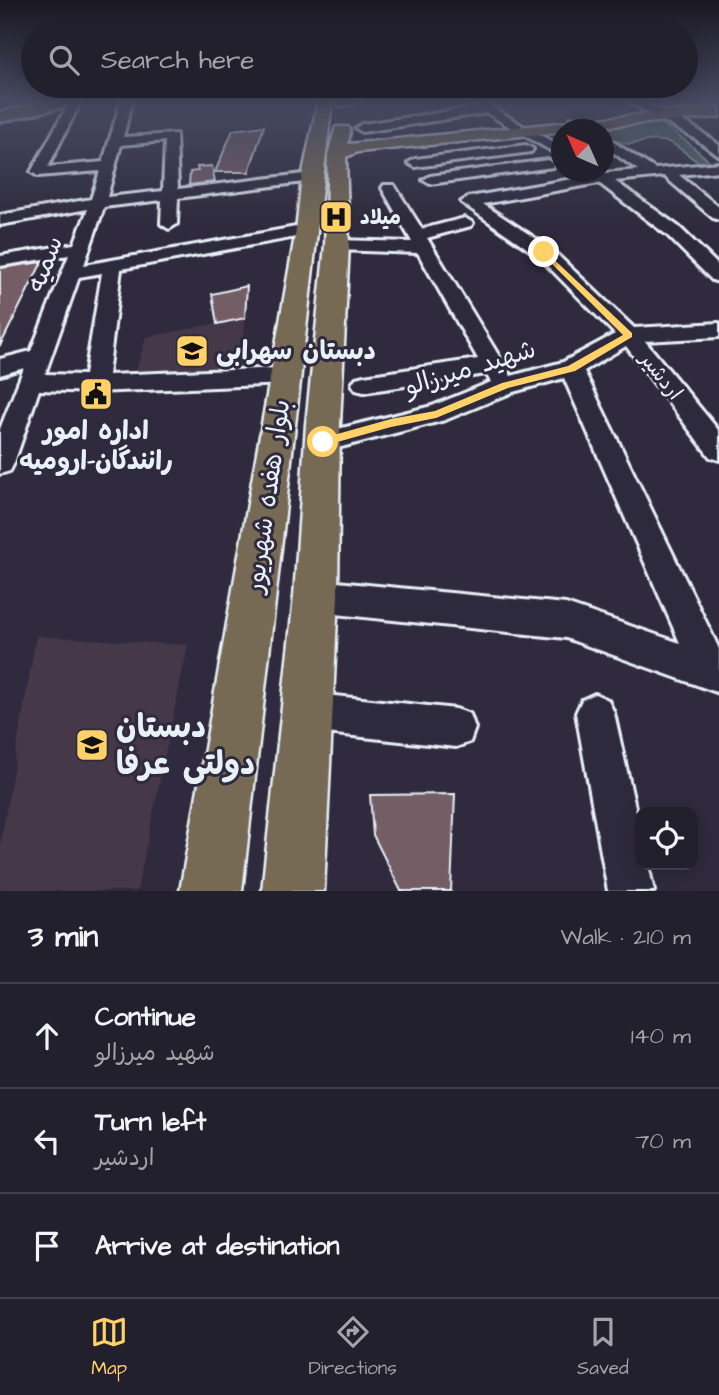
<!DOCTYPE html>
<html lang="en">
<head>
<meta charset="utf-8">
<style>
	:root { --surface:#23202e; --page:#2f2d3a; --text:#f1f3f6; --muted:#a3a3aa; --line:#403e4a; --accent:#ffd166 }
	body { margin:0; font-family:"Architects Daughter","Playpen Sans Arabic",sans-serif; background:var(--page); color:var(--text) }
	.controls { position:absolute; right:21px; bottom:21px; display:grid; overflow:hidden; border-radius:14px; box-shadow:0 4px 18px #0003 }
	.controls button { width:63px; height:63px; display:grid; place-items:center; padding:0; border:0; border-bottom:2px solid var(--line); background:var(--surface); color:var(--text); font:35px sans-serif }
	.compass { position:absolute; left:551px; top:119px; width:63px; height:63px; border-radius:50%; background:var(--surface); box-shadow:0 4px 18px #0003; rotate:315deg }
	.stop { position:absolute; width:21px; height:21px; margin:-16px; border:5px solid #ffd166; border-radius:50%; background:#fff }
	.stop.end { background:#ffd166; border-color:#fff; box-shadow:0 2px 7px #0008 }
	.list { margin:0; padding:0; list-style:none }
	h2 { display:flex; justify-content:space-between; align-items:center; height:91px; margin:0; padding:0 28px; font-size:30px }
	h2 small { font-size:23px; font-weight:400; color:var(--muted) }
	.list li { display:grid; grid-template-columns:46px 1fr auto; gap:21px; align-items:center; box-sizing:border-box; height:105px; padding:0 28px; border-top:2px solid var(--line) }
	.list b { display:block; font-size:26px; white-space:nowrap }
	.list p { margin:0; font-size:23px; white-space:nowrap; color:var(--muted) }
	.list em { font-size:23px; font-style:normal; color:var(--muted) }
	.icon { flex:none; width:38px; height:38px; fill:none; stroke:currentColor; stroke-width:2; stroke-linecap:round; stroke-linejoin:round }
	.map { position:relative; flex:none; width:719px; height:891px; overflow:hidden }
	.search { position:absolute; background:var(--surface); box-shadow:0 4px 18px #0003; left:21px; right:21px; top:21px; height:77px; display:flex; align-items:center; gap:18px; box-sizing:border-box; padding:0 24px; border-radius:38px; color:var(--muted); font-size:26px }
	.sheet { height:406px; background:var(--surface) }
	nav { display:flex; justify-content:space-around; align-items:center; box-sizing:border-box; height:98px; border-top:2px solid var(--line); background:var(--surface); font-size:19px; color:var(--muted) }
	nav a { display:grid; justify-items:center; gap:4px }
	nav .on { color:var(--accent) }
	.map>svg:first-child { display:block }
</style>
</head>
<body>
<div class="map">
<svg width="719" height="891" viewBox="0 0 719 891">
	<rect width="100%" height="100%" fill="#2f2a3d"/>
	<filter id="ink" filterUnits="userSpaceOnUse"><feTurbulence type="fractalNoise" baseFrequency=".0143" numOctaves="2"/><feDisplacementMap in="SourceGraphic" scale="14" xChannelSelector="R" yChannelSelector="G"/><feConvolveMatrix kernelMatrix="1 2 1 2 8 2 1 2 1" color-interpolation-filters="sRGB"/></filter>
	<g filter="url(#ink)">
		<g fill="#443949">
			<path d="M 484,101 L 623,101 L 641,111 L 519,123 Z"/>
			<path d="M 245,318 L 243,365 L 135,374 L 146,337 Z"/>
			<path d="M 36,636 L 188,645 L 137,891 L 0,891 L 0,846 Z"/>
		</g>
		<path fill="#596c66" stroke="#a0aeaf" stroke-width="2" d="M 657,121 L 686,141 L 713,164 C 692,167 682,143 663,141 C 634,137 635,154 604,134 L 604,130 L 593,127 Z"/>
		<g fill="#755d66" stroke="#e8f1f8" stroke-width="2">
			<path d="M 264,126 L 249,172 L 215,172 L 233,130 Z"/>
			<path d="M 212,166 L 215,182 L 189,185 L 190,172 L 198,171 L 197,167 Z"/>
			<path d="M 42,262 L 0,346 L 0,268 Z"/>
			<path d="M 247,286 L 245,318 L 217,324 L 212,294 Z"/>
			<path d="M 455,794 L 451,891 L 401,891 L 373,835 L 370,795 Z"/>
		</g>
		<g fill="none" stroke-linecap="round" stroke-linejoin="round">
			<defs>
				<g id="minor">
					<path d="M 31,101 L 44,101 L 46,103 L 40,106 Z"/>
					<path d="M 70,101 L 81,101 L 48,167 L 103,162 L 121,101 L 132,101 L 123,137 L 176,134 L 178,189 L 312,173 L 319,177 L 312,181 L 178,198 L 177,224 L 169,229 L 161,224 L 162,200 L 104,207 L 84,265 L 307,225 L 315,230 L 307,235 L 121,269 L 108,375 L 285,368 L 293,370 L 297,376 L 293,382 L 285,384 L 95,392 L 39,390 L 14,463 L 10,471 L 0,474 L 0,429 L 24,368 L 0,375 L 0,359 L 31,351 L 69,255 L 0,266 L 0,256 L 74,244 L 88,209 L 0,225 L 0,215 L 91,199 L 100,171 L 38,176 L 31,172 ZM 165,141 L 163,191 L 107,197 L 121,145 ZM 102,273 L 85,375 L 45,374 L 79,277 Z"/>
					<path d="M 344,101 L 362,101 L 340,106 L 338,104 Z"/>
					<path d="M 471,101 L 483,101 L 523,126 L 513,129 L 487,113 L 362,132 L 356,128 L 362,124 L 478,107 Z"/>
					<path d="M 627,101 C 653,100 699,129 719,145 L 719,156 L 696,139 Z"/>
					<path d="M 570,118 L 578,118 L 593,130 L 578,130 L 570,124 Z"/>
					<path d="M 526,127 L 562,147 L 562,157 L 522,134 L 520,131 Z"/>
					<path d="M 604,136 L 655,169 L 719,163 L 719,171 L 679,175 L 719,207 L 719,220 L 713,218 L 664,176 L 615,181 L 679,227 L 719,266 L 719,282 L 712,280 L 667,235 L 599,183 L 483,204 L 550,248 L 634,328 L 719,323 L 719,337 L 645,341 L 719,431 L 719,460 L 710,457 L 626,346 L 584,371 L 719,649 L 719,693 L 566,638 L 316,612 L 304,607 L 300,596 L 304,585 L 316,580 L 566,604 L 680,643 L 564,378 L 513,392 L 445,420 L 322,452 L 313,449 L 309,442 L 313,435 L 432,406 L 491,382 L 486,374 L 364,392 L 356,390 L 352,384 L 356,378 L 364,376 L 478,359 L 418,253 L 337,250 L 328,245 L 337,240 L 412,242 L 382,188 L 384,185 L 394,185 L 422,229 L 465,218 L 473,223 L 471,226 L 427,238 L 511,376 L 563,362 L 615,334 L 538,256 L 461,202 L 469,197 L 590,176 L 594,172 L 604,173 L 638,170 L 604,146 Z"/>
					<path d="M 526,145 L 533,149 L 531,152 L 415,167 L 408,163 L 415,159 Z"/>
					<path d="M 548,160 L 555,164 L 553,167 L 430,184 L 423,180 L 430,176 Z"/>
					<path d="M 307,693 L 456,709 L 470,714 L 475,728 L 470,742 L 456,747 L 307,731 L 294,725 L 288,712 L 294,699 Z"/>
					<path d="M 595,694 L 608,700 L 614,713 L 640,830 L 640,865 L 648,865 L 654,891 L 608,891 L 576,713 L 582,700 Z"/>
				</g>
				<g id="major">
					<path d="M 53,101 L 78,101 L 76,104 L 0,122 L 0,112 Z"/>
					<path d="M 318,101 L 332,101 L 242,891 L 180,891 L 296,230 L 302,177 Z"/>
					<path d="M 719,107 L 719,117 L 562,130 L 562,132 L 358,152 L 346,157 L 349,245 L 340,424 L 338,596 L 324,891 L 262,891 L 294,596 L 306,424 L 325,245 L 328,154 L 336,127 L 348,127 L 350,130 L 348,144 Z"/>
				</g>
			</defs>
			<use href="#minor" stroke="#e8f1f8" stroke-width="6"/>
			<use href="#major" stroke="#e8f1f8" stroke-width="5"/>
			<use href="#minor" fill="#2f2a3d" fill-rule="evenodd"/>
			<use href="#major" fill="#766a54" fill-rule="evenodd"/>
		</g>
	</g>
	<linearGradient id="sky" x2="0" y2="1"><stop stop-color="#1a1722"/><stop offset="0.45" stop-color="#474a62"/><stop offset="1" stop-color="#474a62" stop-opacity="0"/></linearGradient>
	<rect width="719" height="225" fill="url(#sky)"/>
	<path fill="#ffd166" d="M 544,250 L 632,333 L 632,337 L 575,371 L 508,388 L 436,418 L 391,427 L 323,446 L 319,445 L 317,442 L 323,438 L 391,419 L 435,411 L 502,383 L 568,366 L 623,335 L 542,254 Z"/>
	<defs>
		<symbol id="hospital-square" viewBox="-11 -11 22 22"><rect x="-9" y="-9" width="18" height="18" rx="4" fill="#ffd166" stroke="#2f2a3d"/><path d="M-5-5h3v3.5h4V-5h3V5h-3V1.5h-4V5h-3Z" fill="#111"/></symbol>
		<symbol id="school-square" viewBox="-11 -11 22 22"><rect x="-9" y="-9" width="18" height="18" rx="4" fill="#ffd166" stroke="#2f2a3d"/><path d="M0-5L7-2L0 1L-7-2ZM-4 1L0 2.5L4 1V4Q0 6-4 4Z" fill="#111"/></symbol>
		<symbol id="civic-square" viewBox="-11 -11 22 22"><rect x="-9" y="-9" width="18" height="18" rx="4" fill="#ffd166" stroke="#2f2a3d"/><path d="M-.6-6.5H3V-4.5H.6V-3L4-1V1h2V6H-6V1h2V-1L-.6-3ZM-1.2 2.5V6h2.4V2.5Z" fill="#111"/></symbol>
	</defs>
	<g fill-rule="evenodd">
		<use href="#hospital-square" x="317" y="198" width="38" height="38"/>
		<use href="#school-square" x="173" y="332" width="38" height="38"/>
		<use href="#civic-square" x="77" y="375" width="38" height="38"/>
		<use href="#school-square" x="73" y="726" width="38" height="38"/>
	</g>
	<g text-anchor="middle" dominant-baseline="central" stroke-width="6" stroke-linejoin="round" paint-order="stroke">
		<g font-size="21" font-weight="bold" fill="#e8f1f8" stroke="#2f2a3d" text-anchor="start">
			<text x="360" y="217">میلاد</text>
		</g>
		<g font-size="21" fill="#e8f1f8" stroke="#2f2a3d">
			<text transform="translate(661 376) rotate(52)">اردشیر</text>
		</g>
		<g font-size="26" fill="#e8f1f8" stroke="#2f2a3d">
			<text transform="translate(45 264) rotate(-69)">سمیه</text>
			<text transform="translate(470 368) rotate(-17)">شهید میرزالو</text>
			<text transform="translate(268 496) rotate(-82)">بلوار هفده شهریور</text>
		</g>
		<g font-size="26" font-weight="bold" fill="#e8f1f8" stroke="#2f2a3d" text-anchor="start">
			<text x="216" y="351">دبستان سهرابی</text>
			<text x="96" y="431" text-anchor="middle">اداره امور<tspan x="96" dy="30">رانندگان-ارومیه</tspan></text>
		</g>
		<g font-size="32" font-weight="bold" fill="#e8f1f8" stroke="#2f2a3d" text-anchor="start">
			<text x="116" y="727">دبستان<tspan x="116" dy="37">دولتی عرفا</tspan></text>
		</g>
	</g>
</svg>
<div class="controls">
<button><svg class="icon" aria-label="locate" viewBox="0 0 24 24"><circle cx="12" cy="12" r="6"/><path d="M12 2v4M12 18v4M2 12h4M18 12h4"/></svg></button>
</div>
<svg class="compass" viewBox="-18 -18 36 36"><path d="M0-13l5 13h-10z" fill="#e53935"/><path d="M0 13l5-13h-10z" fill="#a3a3aa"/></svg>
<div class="stop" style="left:323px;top:442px"></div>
<div class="stop end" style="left:544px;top:252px"></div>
<div class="search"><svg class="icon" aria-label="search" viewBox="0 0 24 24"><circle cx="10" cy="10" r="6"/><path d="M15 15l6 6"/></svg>Search here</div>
</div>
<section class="sheet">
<h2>3 min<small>Walk · 210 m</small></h2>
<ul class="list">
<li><svg class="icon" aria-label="ahead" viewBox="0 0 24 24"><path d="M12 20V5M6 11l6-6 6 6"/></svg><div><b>Continue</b><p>شهید میرزالو</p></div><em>140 m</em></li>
<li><svg class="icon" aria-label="left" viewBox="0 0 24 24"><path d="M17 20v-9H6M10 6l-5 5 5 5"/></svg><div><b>Turn left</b><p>اردشیر</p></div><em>70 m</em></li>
<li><svg class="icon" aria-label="arrive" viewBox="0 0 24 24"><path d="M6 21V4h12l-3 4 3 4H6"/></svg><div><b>Arrive at destination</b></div></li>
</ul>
</section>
<nav>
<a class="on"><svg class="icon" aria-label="map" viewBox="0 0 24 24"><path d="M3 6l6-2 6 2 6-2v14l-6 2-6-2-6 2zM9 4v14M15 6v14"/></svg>Map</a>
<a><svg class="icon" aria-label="directions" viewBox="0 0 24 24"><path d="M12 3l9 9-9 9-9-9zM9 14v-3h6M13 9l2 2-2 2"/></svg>Directions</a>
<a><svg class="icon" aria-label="saved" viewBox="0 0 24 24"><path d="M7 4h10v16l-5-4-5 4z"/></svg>Saved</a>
</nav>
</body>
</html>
